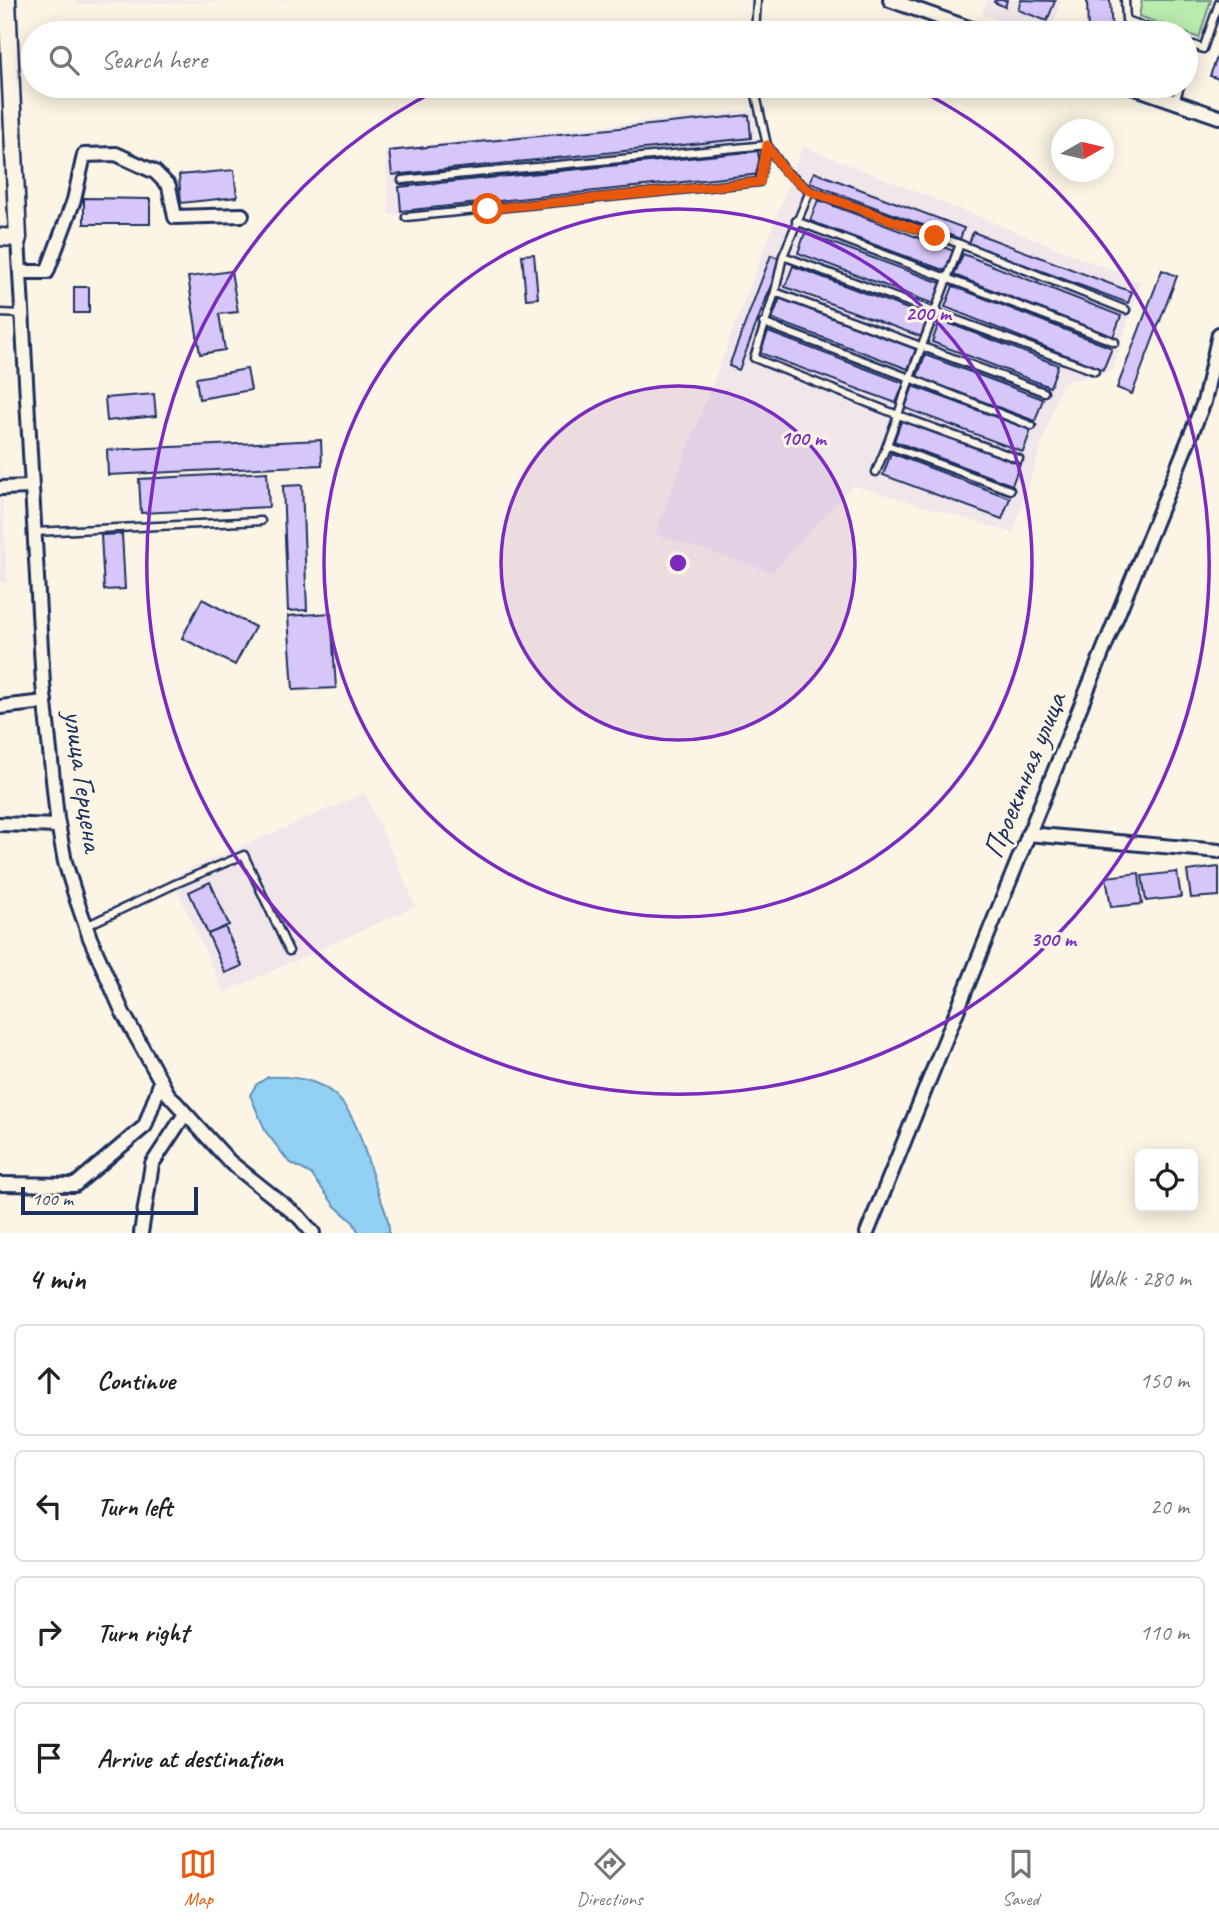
<!DOCTYPE html>
<html lang="en">
<head>
<meta charset="utf-8">
<style>
	:root { --surface:#fff; --page:#f2f2f2; --text:#222; --muted:#767676; --line:#e0e0e0; --accent:#ea580c }
	body { margin:0; font-family:Caveat,sans-serif; background:var(--page); color:var(--text) }
	.controls { position:absolute; right:21px; bottom:21px; display:grid; overflow:hidden; border-radius:10px; box-shadow:0 4px 18px #0003 }
	.controls button { width:63px; height:63px; display:grid; place-items:center; padding:0; border:0; border-bottom:2px solid var(--line); background:var(--surface); color:var(--text); font:35px sans-serif }
	.compass { position:absolute; left:1051px; top:119px; width:63px; height:63px; border-radius:50%; background:var(--surface); box-shadow:0 4px 18px #0003; rotate:82deg }
	.scale { position:absolute; left:21px; bottom:18px; width:177px; box-sizing:border-box; padding-left:7px; border:4px solid #1b2f5e; border-top:0; font-size:19px; line-height:24px; white-space:nowrap; color:#1b2f5e; -webkit-text-stroke:5px #fcf5e5; paint-order:stroke }
	.stop { position:absolute; width:21px; height:21px; margin:-16px; border:5px solid #ea580c; border-radius:50%; background:#fff }
	.stop.end { background:#ea580c; border-color:#fff; box-shadow:0 2px 7px #0008 }
	.list { margin:0; padding:0; list-style:none }
	h2 { display:flex; justify-content:space-between; align-items:center; height:91px; margin:0; padding:0 28px; font-size:30px }
	h2 small { font-size:23px; font-weight:400; color:var(--muted) }
	.list li { display:grid; grid-template-columns:46px 1fr auto; gap:21px; align-items:center; box-sizing:border-box; height:112px; margin:0 14px 14px; padding:0 14px; border:2px solid var(--line); border-radius:10px }
	.list b { display:block; font-size:26px; white-space:nowrap }
	.list em { font-size:23px; font-style:normal; color:var(--muted) }
	.icon { flex:none; width:38px; height:38px; fill:none; stroke:currentColor; stroke-width:2; stroke-linecap:round; stroke-linejoin:round }
	.map { position:relative; flex:none; width:1219px; height:1233px; overflow:hidden }
	.search { position:absolute; background:var(--surface); box-shadow:0 4px 18px #0003; left:21px; right:21px; top:21px; height:77px; display:flex; align-items:center; gap:18px; box-sizing:border-box; padding:0 24px; border-radius:38px; color:var(--muted); font-size:26px }
	.sheet { height:595px; background:var(--surface) }
	nav { display:flex; justify-content:space-around; align-items:center; box-sizing:border-box; height:98px; border-top:2px solid var(--line); background:var(--surface); font-size:19px; color:var(--muted) }
	nav a { display:grid; justify-items:center; gap:4px }
	nav .on { color:var(--accent) }
	.map>svg:first-child { display:block }
</style>
</head>
<body>
<div class="map">
<svg width="1219" height="1233" viewBox="0 0 1219 1233">
	<rect width="100%" height="100%" fill="#fcf5e5"/>
	<filter id="ink" filterUnits="userSpaceOnUse"><feTurbulence type="fractalNoise" baseFrequency=".0143" numOctaves="2"/><feDisplacementMap in="SourceGraphic" scale="14" xChannelSelector="R" yChannelSelector="G"/><feConvolveMatrix kernelMatrix="1 2 1 2 8 2 1 2 1" color-interpolation-filters="sRGB"/></filter>
	<g filter="url(#ink)">
		<g fill="#f1e7eb">
			<path d="M 77,0 L 334,0 L 77,4 Z"/>
			<path d="M 987,0 L 1062,0 L 1050,33 L 1032,33 L 982,14 Z"/>
			<path d="M 754,110 L 762,185 L 389,215 L 385,149 Z"/>
			<path d="M 803,146 L 1141,282 L 1112,371 L 1062,383 L 1013,533 L 853,485 L 772,572 L 655,534 Z"/>
			<path d="M 0,450 L 7,583 L 0,582 Z"/>
			<path d="M 365,793 L 416,906 L 224,993 L 171,877 Z"/>
		</g>
		<path fill="#b9ebac" stroke="#6a8d85" stroke-width="2" d="M 1142,0 L 1211,0 L 1199,38 L 1139,16 Z"/>
		<path fill="#92d1f3" stroke="#6290b7" stroke-width="2" d="M 268,1077 C 347,1074 355,1118 374,1181 C 379,1198 390,1216 389,1233 L 359,1233 L 353,1222 L 335,1206 L 311,1174 L 289,1162 L 266,1132 L 250,1095 L 256,1085 Z"/>
		<g fill="#d7c7f8" stroke="#1b2f5e" stroke-width="2">
			<path d="M 995,0 L 1007,0 L 1005,7 L 994,2 Z"/>
			<path d="M 1021,0 L 1055,1 L 1047,21 L 1018,10 Z"/>
			<path d="M 1087,0 L 1110,0 L 1112,33 L 1088,33 Z"/>
			<path d="M 1219,52 L 1219,79 L 1210,76 Z"/>
			<path d="M 749,115 L 751,138 L 392,175 L 389,151 Z"/>
			<path d="M 758,151 L 761,174 L 401,211 L 399,187 Z"/>
			<path d="M 234,170 L 237,197 L 181,203 L 179,175 Z"/>
			<path d="M 814,172 L 964,228 L 960,239 L 810,183 Z"/>
			<path d="M 84,198 L 150,199 L 150,224 L 84,224 Z"/>
			<path d="M 818,200 L 954,251 L 946,271 L 810,221 Z"/>
			<path d="M 973,232 L 1132,292 L 1128,303 L 969,244 Z"/>
			<path d="M 805,233 L 941,283 L 934,304 L 798,253 Z"/>
			<path d="M 534,254 L 538,298 L 526,299 L 522,255 Z"/>
			<path d="M 963,254 L 1121,316 L 1113,337 L 954,275 Z"/>
			<path d="M 771,255 L 781,259 L 739,370 L 729,366 Z"/>
			<path d="M 793,266 L 929,317 L 922,337 L 785,287 Z"/>
			<path d="M 1162,270 L 1177,276 L 1132,394 L 1117,388 Z"/>
			<path d="M 231,271 L 238,312 L 219,314 L 225,350 L 200,354 L 188,277 Z"/>
			<path d="M 953,286 L 1112,348 L 1103,370 L 945,307 Z"/>
			<rect x="74" y="287" width="15" height="26"/>
			<path d="M 780,298 L 916,349 L 908,369 L 772,319 Z"/>
			<path d="M 940,320 L 1058,365 L 1050,387 L 932,342 Z"/>
			<path d="M 768,332 L 904,383 L 896,403 L 760,353 Z"/>
			<path d="M 925,355 L 1043,399 L 1035,421 L 917,377 Z"/>
			<path d="M 247,369 L 251,390 L 199,399 L 196,378 Z"/>
			<path d="M 913,386 L 1031,430 L 1023,452 L 905,408 Z"/>
			<path d="M 154,394 L 156,416 L 107,421 L 105,398 Z"/>
			<path d="M 902,419 L 1020,464 L 1012,485 L 894,441 Z"/>
			<path d="M 321,440 L 322,465 L 108,475 L 107,450 Z"/>
			<path d="M 891,453 L 1010,498 L 1002,519 L 883,475 Z"/>
			<path d="M 267,472 L 269,507 L 141,513 L 139,479 Z"/>
			<path d="M 302,485 L 307,610 L 288,611 L 283,486 Z"/>
			<path d="M 122,534 L 125,589 L 104,590 L 101,535 Z"/>
			<path d="M 202,599 L 255,627 L 235,665 L 182,638 Z"/>
			<path d="M 331,613 L 336,688 L 293,690 L 288,616 Z"/>
			<path d="M 1219,867 L 1219,896 L 1191,898 L 1187,871 Z"/>
			<path d="M 1177,872 L 1181,897 L 1146,901 L 1142,876 Z"/>
			<path d="M 1139,873 L 1142,904 L 1111,907 L 1106,877 Z"/>
			<path d="M 210,882 L 229,925 L 208,934 L 189,892 Z"/>
			<path d="M 225,927 L 242,966 L 225,973 L 208,934 Z"/>
		</g>
		<g fill="none" stroke-linecap="round" stroke-linejoin="round">
			<defs>
				<g id="service">
					<path d="M 1125,0 L 1126,20 L 1162,33"/>
					<path d="M 755,33 L 757,0"/>
					<path d="M 1186,69 L 1194,45 L 1203,49 L 1219,3"/>
					<path d="M 754,86 L 767,145 L 785,171 L 810,191 L 960,244"/>
					<path d="M 1175,102 L 1180,86"/>
					<path d="M 402,180 L 767,145 L 759,182 L 406,217"/>
					<path d="M 810,191 L 783,256 L 775,292 L 754,358 L 898,415 L 887,445"/>
					<path d="M 796,221 L 1115,342"/>
					<path d="M 783,256 L 1095,371"/>
					<path d="M 775,292 L 1044,392"/>
					<path d="M 0,313 L 22,314"/>
					<path d="M 763,323 L 910,378 L 898,415 L 1019,459"/>
					<path d="M 1032,426 L 910,378 L 960,244 L 1126,310"/>
					<path d="M 876,472 L 887,445 L 1010,490"/>
					<path d="M 35,532 L 261,521"/>
					<path d="M 86,926 L 175,884 L 244,855 L 289,951"/>
				</g>
				<g id="minor">
					<path d="M 890,0 L 983,33"/>
					<path d="M 1130,86 L 1219,117"/>
					<path d="M 18,238 L 43,684 L 57,818 L 65,862 L 77,901 L 90,938 L 123,1013 L 168,1094 L 230,1162 L 299,1217 L 313,1233"/>
					<path d="M 20,272 L 47,272 L 74,200 L 84,155 L 116,154 L 155,172 L 169,186 L 175,217 L 242,215"/>
					<path d="M 0,488 L 32,487"/>
					<path d="M 0,707 L 45,702"/>
					<path d="M 0,824 L 58,826"/>
					<path d="M 1028,834 L 1219,851"/>
					<path d="M 0,1184 L 75,1185 L 145,1126 L 161,1081"/>
					<path d="M 141,1233 L 152,1164 L 185,1114"/>
					<path d="M 867,1233 L 1204,402 L 1219,334"/>
				</g>
				<path id="tertiary" d="M 0,237 L 18,238 L 7,0"/>
			</defs>
			<use href="#service" stroke="#1b2f5e" stroke-width="11"/>
			<use href="#minor" stroke="#1b2f5e" stroke-width="18"/>
			<use href="#tertiary" stroke="#1b2f5e" stroke-width="21"/>
			<use href="#service" stroke="#fcf5e5" stroke-width="6"/>
			<use href="#minor" stroke="#fcf5e5" stroke-width="12"/>
			<use href="#tertiary" stroke="#fcf5e5" stroke-width="16"/>
		</g>
	</g>
	<g fill="none" stroke-linecap="round" stroke-linejoin="round" filter="url(#ink)">
		<path stroke="#ea580c" stroke-width="9" d="M 488,209 L 760,182 L 767,145 L 785,172 L 810,191 L 935,236"/>
	</g>
	<circle cx="678" cy="563" r="177" fill="#7b2cbf" fill-opacity=".12"/>
	<g fill="none" stroke="#7b2cbf" stroke-width="3.5">
		<circle cx="678" cy="563" r="177"/>
		<circle cx="678" cy="563" r="354"/>
		<path d="M646 33A531 531 0 0 1 710 33M915 88A531 531 0 1 1 441 88"/>
	</g>
	<g text-anchor="middle" dominant-baseline="central" stroke-width="6" stroke-linejoin="round" paint-order="stroke">
		<g font-size="30" fill="#1b2f5e" stroke="#fcf5e5">
			<text transform="translate(1024 775) rotate(-68)">Проектная улица</text>
			<text transform="translate(84 781) rotate(82)">улица Герцена</text>
		</g>
	</g>
	<circle cx="678" cy="563" r="10" fill="#7b2cbf" stroke="#fcf5e5" stroke-width="3.5"/>
	<g font-size="21" text-anchor="middle" font-weight="bold" fill="#7b2cbf" stroke="#fcf5e5" stroke-width="6" stroke-linejoin="round" paint-order="stroke">
		<text x="928" y="320">200 m</text>
		<text x="803" y="445">100 m</text>
		<text x="1053" y="946">300 m</text>
	</g>
</svg>
<div class="controls">
<button><svg class="icon" aria-label="locate" viewBox="0 0 24 24"><circle cx="12" cy="12" r="6"/><path d="M12 2v4M12 18v4M2 12h4M18 12h4"/></svg></button>
</div>
<svg class="compass" viewBox="-18 -18 36 36"><path d="M0-13l5 13h-10z" fill="#e53935"/><path d="M0 13l5-13h-10z" fill="#767676"/></svg>
<div class="scale">100 m</div>
<div class="stop" style="left:488px;top:209px"></div>
<div class="stop end" style="left:935px;top:236px"></div>
<div class="search"><svg class="icon" aria-label="search" viewBox="0 0 24 24"><circle cx="10" cy="10" r="6"/><path d="M15 15l6 6"/></svg>Search here</div>
</div>
<section class="sheet">
<h2>4 min<small>Walk · 280 m</small></h2>
<ul class="list">
<li><svg class="icon" aria-label="ahead" viewBox="0 0 24 24"><path d="M12 20V5M6 11l6-6 6 6"/></svg><div><b>Continue</b></div><em>150 m</em></li>
<li><svg class="icon" aria-label="left" viewBox="0 0 24 24"><path d="M17 20v-9H6M10 6l-5 5 5 5"/></svg><div><b>Turn left</b></div><em>20 m</em></li>
<li><svg class="icon" aria-label="right" viewBox="0 0 24 24"><path d="M7 20v-9h11M14 6l5 5-5 5"/></svg><div><b>Turn right</b></div><em>110 m</em></li>
<li><svg class="icon" aria-label="arrive" viewBox="0 0 24 24"><path d="M6 21V4h12l-3 4 3 4H6"/></svg><div><b>Arrive at destination</b></div></li>
</ul>
</section>
<nav>
<a class="on"><svg class="icon" aria-label="map" viewBox="0 0 24 24"><path d="M3 6l6-2 6 2 6-2v14l-6 2-6-2-6 2zM9 4v14M15 6v14"/></svg>Map</a>
<a><svg class="icon" aria-label="directions" viewBox="0 0 24 24"><path d="M12 3l9 9-9 9-9-9zM9 14v-3h6M13 9l2 2-2 2"/></svg>Directions</a>
<a><svg class="icon" aria-label="saved" viewBox="0 0 24 24"><path d="M7 4h10v16l-5-4-5 4z"/></svg>Saved</a>
</nav>
</body>
</html>
